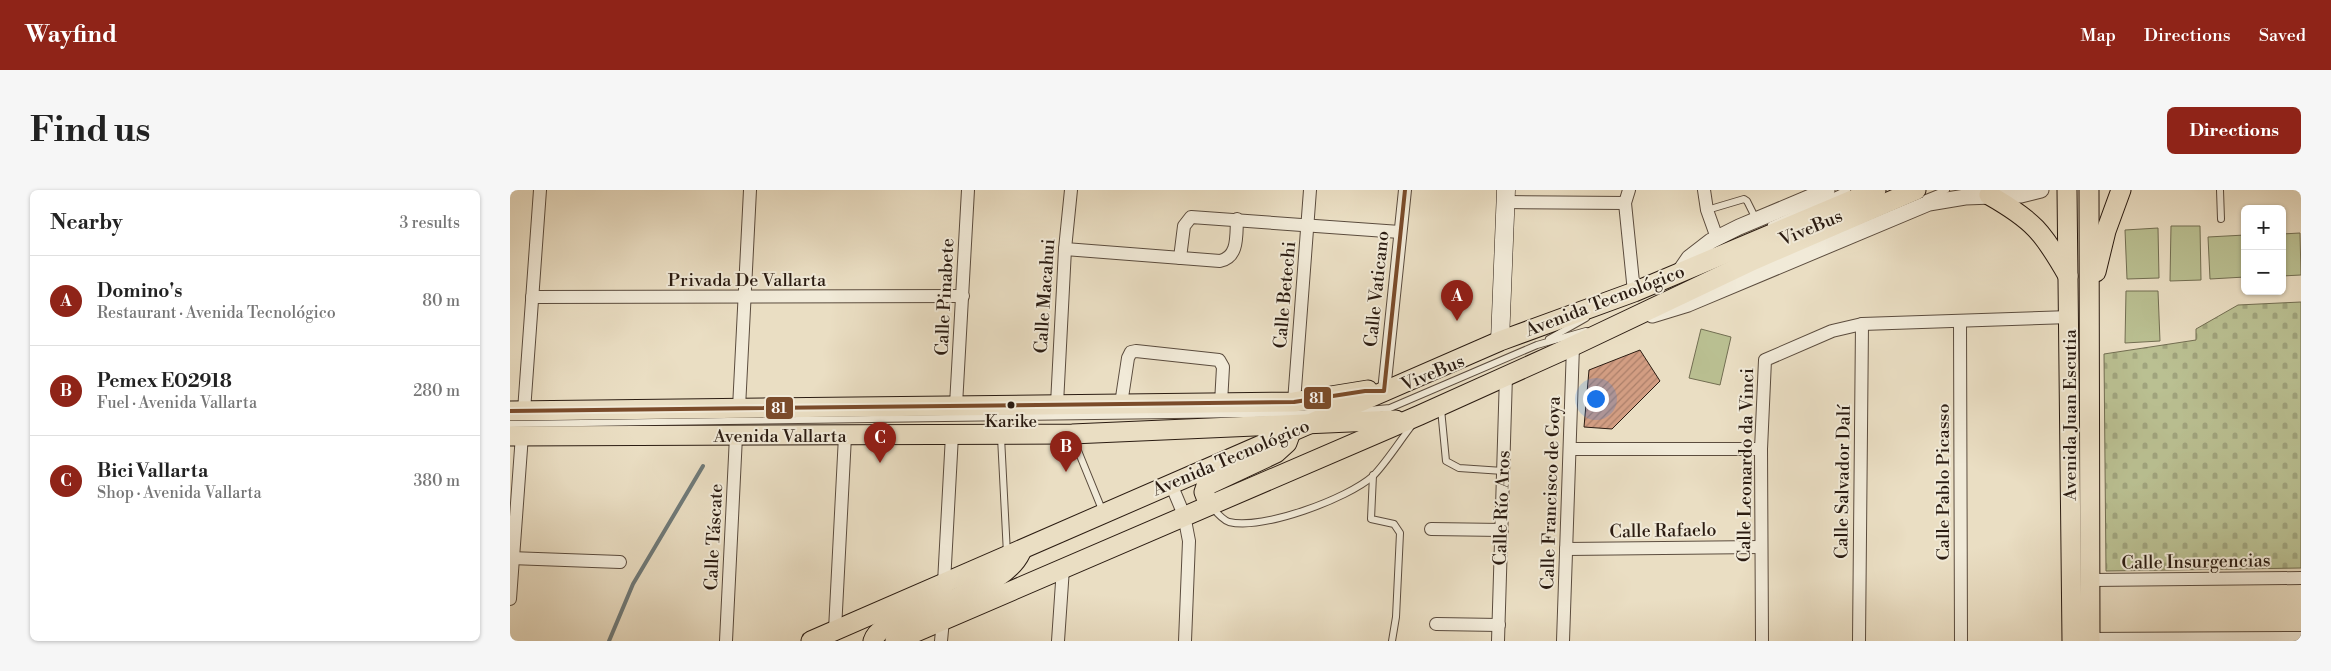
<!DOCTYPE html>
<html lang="en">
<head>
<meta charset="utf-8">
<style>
	:root { --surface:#fff; --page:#f6f6f6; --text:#222; --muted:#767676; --line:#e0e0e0; --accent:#8f2418 }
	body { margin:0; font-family:"Libre Bodoni",serif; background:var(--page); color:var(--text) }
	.controls { position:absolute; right:15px; top:15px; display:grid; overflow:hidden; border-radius:8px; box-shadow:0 1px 4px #0004 }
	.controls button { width:45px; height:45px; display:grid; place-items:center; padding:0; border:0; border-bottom:1px solid var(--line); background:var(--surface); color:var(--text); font:25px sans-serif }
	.you { position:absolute; left:1085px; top:208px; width:18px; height:18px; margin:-12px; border:4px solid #fff; border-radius:50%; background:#1a73e8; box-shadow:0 0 0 8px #1a73e833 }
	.badge { display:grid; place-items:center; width:32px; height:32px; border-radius:50%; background:var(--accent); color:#fff; font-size:16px; font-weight:700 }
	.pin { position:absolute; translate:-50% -41px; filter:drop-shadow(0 1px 2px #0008) }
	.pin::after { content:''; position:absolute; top:26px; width:18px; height:15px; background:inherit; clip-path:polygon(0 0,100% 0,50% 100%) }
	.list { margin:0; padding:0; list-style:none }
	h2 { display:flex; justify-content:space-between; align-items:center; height:65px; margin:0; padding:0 20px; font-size:21px }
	h2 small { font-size:16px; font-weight:400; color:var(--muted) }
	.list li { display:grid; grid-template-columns:32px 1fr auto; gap:15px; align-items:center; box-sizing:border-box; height:90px; padding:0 20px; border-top:1px solid var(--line) }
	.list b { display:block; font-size:19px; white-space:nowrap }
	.list p { margin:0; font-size:16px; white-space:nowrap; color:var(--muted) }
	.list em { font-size:16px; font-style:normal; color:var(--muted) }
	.map { position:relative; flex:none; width:1791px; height:451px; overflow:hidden; border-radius:8px }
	header { display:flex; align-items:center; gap:30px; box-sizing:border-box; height:70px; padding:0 25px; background:var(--accent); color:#fff }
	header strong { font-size:24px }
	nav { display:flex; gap:28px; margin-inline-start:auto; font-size:18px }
	.intro { display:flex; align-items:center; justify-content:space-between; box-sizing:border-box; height:120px; padding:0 30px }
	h1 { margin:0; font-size:35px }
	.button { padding:12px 22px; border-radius:8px; background:var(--accent); color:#fff; font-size:18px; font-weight:700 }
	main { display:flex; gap:30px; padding:0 30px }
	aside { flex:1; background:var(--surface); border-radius:8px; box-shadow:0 1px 4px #0004 }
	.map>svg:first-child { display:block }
</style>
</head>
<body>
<header>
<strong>Wayfind</strong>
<nav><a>Map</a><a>Directions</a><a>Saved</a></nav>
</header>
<div class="intro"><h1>Find us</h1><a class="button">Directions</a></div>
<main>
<aside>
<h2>Nearby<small>3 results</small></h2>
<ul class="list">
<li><span class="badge">A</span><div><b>Domino's</b><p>Restaurant · Avenida Tecnológico</p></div><em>80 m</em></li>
<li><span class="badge">B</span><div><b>Pemex E02918</b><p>Fuel · Avenida Vallarta</p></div><em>280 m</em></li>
<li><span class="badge">C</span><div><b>Bici Vallarta</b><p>Shop · Avenida Vallarta</p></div><em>380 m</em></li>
</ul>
</aside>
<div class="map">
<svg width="1791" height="451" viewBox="0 0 1791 451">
	<defs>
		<pattern id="cemetery-stones" width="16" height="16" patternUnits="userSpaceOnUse" patternTransform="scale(1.25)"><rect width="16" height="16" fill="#bac092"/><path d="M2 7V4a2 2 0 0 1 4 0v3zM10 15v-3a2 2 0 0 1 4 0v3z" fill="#a0a47d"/></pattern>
		<pattern id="building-hatch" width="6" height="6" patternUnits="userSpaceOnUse" patternTransform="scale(1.25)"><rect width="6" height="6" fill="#d29d82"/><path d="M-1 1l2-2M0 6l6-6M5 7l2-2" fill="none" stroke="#ab7f69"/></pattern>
	</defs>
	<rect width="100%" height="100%" fill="#eadec3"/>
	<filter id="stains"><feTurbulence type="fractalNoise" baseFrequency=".004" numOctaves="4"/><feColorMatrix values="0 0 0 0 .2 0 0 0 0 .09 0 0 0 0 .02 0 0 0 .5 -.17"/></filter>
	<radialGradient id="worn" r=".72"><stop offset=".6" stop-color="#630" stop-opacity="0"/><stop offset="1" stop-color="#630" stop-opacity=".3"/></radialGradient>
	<g fill="#bac092" stroke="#726e52">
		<path d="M 1661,36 L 1690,36 L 1691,90 L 1660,91 Z"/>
		<path d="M 1648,38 L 1649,88 L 1617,89 L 1615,40 Z"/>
		<path d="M 1790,43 L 1791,85 L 1772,86 L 1772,44 Z"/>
		<path d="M 1735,45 L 1735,87 L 1700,89 L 1698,47 Z"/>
		<path d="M 1616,101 L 1648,101 L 1650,151 L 1615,153 Z"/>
		<path d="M 1191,139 L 1221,147 L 1210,195 L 1179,188 Z"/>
	</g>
	<path fill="url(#cemetery-stones)" stroke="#726e52" d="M 1791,112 L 1791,378 L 1596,381 L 1594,164 L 1686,150 L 1686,139 L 1728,115 Z"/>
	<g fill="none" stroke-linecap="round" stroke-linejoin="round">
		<path stroke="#6f7a79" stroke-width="4" d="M 99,451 L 123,394 L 193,276"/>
	</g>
	<path fill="url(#building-hatch)" stroke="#2b1c12" d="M 1130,160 L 1150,191 L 1102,239 L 1074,237 L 1079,180 Z"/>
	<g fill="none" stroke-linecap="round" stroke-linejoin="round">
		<defs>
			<g id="service">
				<path d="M 1710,0 L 1711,29"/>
				<path d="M 1416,8 L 1436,0"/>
				<path d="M 1197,20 L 1234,9 L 1237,11 L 1246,29"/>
				<path d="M 1261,35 L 1337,0"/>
				<path d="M 1039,149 L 1076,128"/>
				<path d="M 931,219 L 936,271 L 949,278 L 993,281"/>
				<path d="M 847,221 L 880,218 L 1027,155 L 1076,141"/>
				<path d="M 0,234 L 809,223"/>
				<path d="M 562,246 L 593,322"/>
				<path d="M 491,247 L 497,364"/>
				<path d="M 863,285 L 861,329 L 884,334 L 890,343 L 886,427 L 882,451"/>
				<path d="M 702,317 C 706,322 713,330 719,332 C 753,340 837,309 863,286 C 876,273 891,249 903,234"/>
			</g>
			<g id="minor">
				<path d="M 1119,0 L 1115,13 L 1124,102"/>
				<path d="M 1194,0 L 1197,20 L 1207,48"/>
				<path d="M 995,12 L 1115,13"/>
				<path d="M 555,59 L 710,71 C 729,67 726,45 727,29"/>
				<path d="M 670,68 L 674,36 L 681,27 L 890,42"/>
				<path d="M 22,107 L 453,106"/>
				<path d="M 1450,132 L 1451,451"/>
				<path d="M 874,201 L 895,0"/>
				<path d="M 784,212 L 800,0"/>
				<path d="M 547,214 L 555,59 L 561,0"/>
				<path d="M 611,214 L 618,168 L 621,162 L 626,161 L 709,170 L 713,177 L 711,213"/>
				<path d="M 446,215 L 458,0"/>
				<path d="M 229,218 L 240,0"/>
				<path d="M 14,221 L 30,0"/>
				<path d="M 1061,259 L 1251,259"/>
				<path d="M 661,294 L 674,325 L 679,351 L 675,451"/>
				<path d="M 921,339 L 992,340"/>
				<path d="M 1056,359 L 1251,357"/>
				<path d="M 0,368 L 110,372"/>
				<path d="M 1582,390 L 1791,388"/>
				<path d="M 434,393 L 442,245"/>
				<path d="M 0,409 L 12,245"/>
				<path d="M 926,434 L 989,435"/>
				<path d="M 325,440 L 335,246"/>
				<path d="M 1572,449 L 1791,448"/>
				<path d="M 216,451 L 226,246"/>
				<path d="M 431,451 L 433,430"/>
				<path d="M 548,451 L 553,378"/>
				<path d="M 988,451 L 996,185"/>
				<path d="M 1053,451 L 1063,156"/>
				<path d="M 1252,451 L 1251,259 L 1255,170 L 1322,141 L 1352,134 L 1560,127"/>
				<path d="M 1349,451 L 1352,134"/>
			</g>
			<g id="tertiary">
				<path d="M 1168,84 L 1179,68 L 1201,51 L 1229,37 L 1317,0"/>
				<path d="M 1142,125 L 1178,114 L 1419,13 L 1455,7 L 1511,5 L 1531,0"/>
			</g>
			<path id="secondary" d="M 990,151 L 996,0"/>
			<g id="primary">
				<path d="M 1557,0 L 1562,451"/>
				<path d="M 1579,0 L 1580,451"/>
				<path d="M 1479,5 C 1523,30 1533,42 1558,86"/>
				<path d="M 1586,82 L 1596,41 L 1611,0"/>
				<path d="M 0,221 L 784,212 L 858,200"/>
				<path d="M 0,246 L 562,244 L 886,230"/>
				<path d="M 699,315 L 694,302 L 696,296 L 766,263 L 777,253 L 781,242"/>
				<path d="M 433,430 L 440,411 C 463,399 499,388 511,362"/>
				<path d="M 301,451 L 990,151 L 1124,102 L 1366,0"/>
				<path d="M 363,451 C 372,424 426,435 434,394"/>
				<path d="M 385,451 L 910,225 L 1063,156 L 1244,70 L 1406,0"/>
			</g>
		</defs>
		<use href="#service" stroke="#5b4c3e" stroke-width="8"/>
		<use href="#minor" stroke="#5b4c3e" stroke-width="14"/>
		<use href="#tertiary" stroke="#5b4c3e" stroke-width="17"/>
		<use href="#secondary" stroke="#2b1c12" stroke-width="19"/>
		<use href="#primary" stroke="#2b1c12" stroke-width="21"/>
		<use href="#service" stroke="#f1ead8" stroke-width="6"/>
		<use href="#minor" stroke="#f1ead8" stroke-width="12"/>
		<use href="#tertiary" stroke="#f1ead8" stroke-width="15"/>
		<use href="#secondary" stroke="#f1ead8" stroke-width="18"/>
		<use href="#primary" stroke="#eadec3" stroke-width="19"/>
		<defs>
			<path id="bus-1" d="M 0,221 L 784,212 L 855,201 L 874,201 L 895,0"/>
		</defs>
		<use href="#bus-1" stroke="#f1ead8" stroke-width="8"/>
		<use href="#bus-1" stroke="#7a4b2a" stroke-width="4"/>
	</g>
	<circle fill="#2b1c12" stroke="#f1ead8" stroke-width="2" cx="501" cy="215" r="4.5"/>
	<g text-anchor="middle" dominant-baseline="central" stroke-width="4" stroke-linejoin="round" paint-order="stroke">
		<g font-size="17" fill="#2b1c12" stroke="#f1ead8">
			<text x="501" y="232">Karike</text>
		</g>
		<g font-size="18" fill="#2b1c12" stroke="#f1ead8">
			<text transform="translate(1301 38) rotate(-23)">ViveBus</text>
			<text x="237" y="90">Privada De Vallarta</text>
			<text transform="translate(867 99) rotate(-84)">Calle Vaticano</text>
			<text transform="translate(775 105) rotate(-85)">Calle Betechi</text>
			<text transform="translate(535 106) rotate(-86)">Calle Macahui</text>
			<text transform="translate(435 107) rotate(-87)">Calle Pinabete</text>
			<text transform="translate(1095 111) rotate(-21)">Avenida Tecnológico</text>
			<text transform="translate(923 183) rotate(-23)">ViveBus</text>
			<text transform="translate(1560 225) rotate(-90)">Avenida Juan Escutia</text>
			<text x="270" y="246">Avenida Vallarta</text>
			<text transform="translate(721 268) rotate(-23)">Avenida Tecnológico</text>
			<text transform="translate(1236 275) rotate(-89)">Calle Leonardo da Vinci</text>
			<text transform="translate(1333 292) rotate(-89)">Calle Salvador Dalí</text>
			<text transform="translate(1433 292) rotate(-90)">Calle Pablo Picasso</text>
			<text transform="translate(1041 303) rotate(-88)">Calle Francisco de Goya</text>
			<text transform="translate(992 318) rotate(-88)">Calle Río Aros</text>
			<text transform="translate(1153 341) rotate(-1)">Calle Rafaelo</text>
			<text transform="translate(204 347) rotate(-87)">Calle Táscate</text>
			<text transform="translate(1686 372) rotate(-1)">Calle Insurgencias</text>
		</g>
	</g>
	<g stroke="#f1ead8" stroke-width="2">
		<rect x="793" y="196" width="29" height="24" rx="5" fill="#7a4b2a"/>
		<rect x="255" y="206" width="29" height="24" rx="5" fill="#7a4b2a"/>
	</g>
	<g font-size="14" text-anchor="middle" font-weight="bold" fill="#fff">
		<text x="807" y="213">81</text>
		<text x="269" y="223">81</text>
	</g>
	<rect width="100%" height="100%" filter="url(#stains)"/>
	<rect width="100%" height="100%" fill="url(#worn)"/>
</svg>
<div class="controls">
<button>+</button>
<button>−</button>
</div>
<div class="you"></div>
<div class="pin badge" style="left:947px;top:131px">A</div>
<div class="pin badge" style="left:556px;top:282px">B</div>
<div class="pin badge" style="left:370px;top:273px">C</div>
</div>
</main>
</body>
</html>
